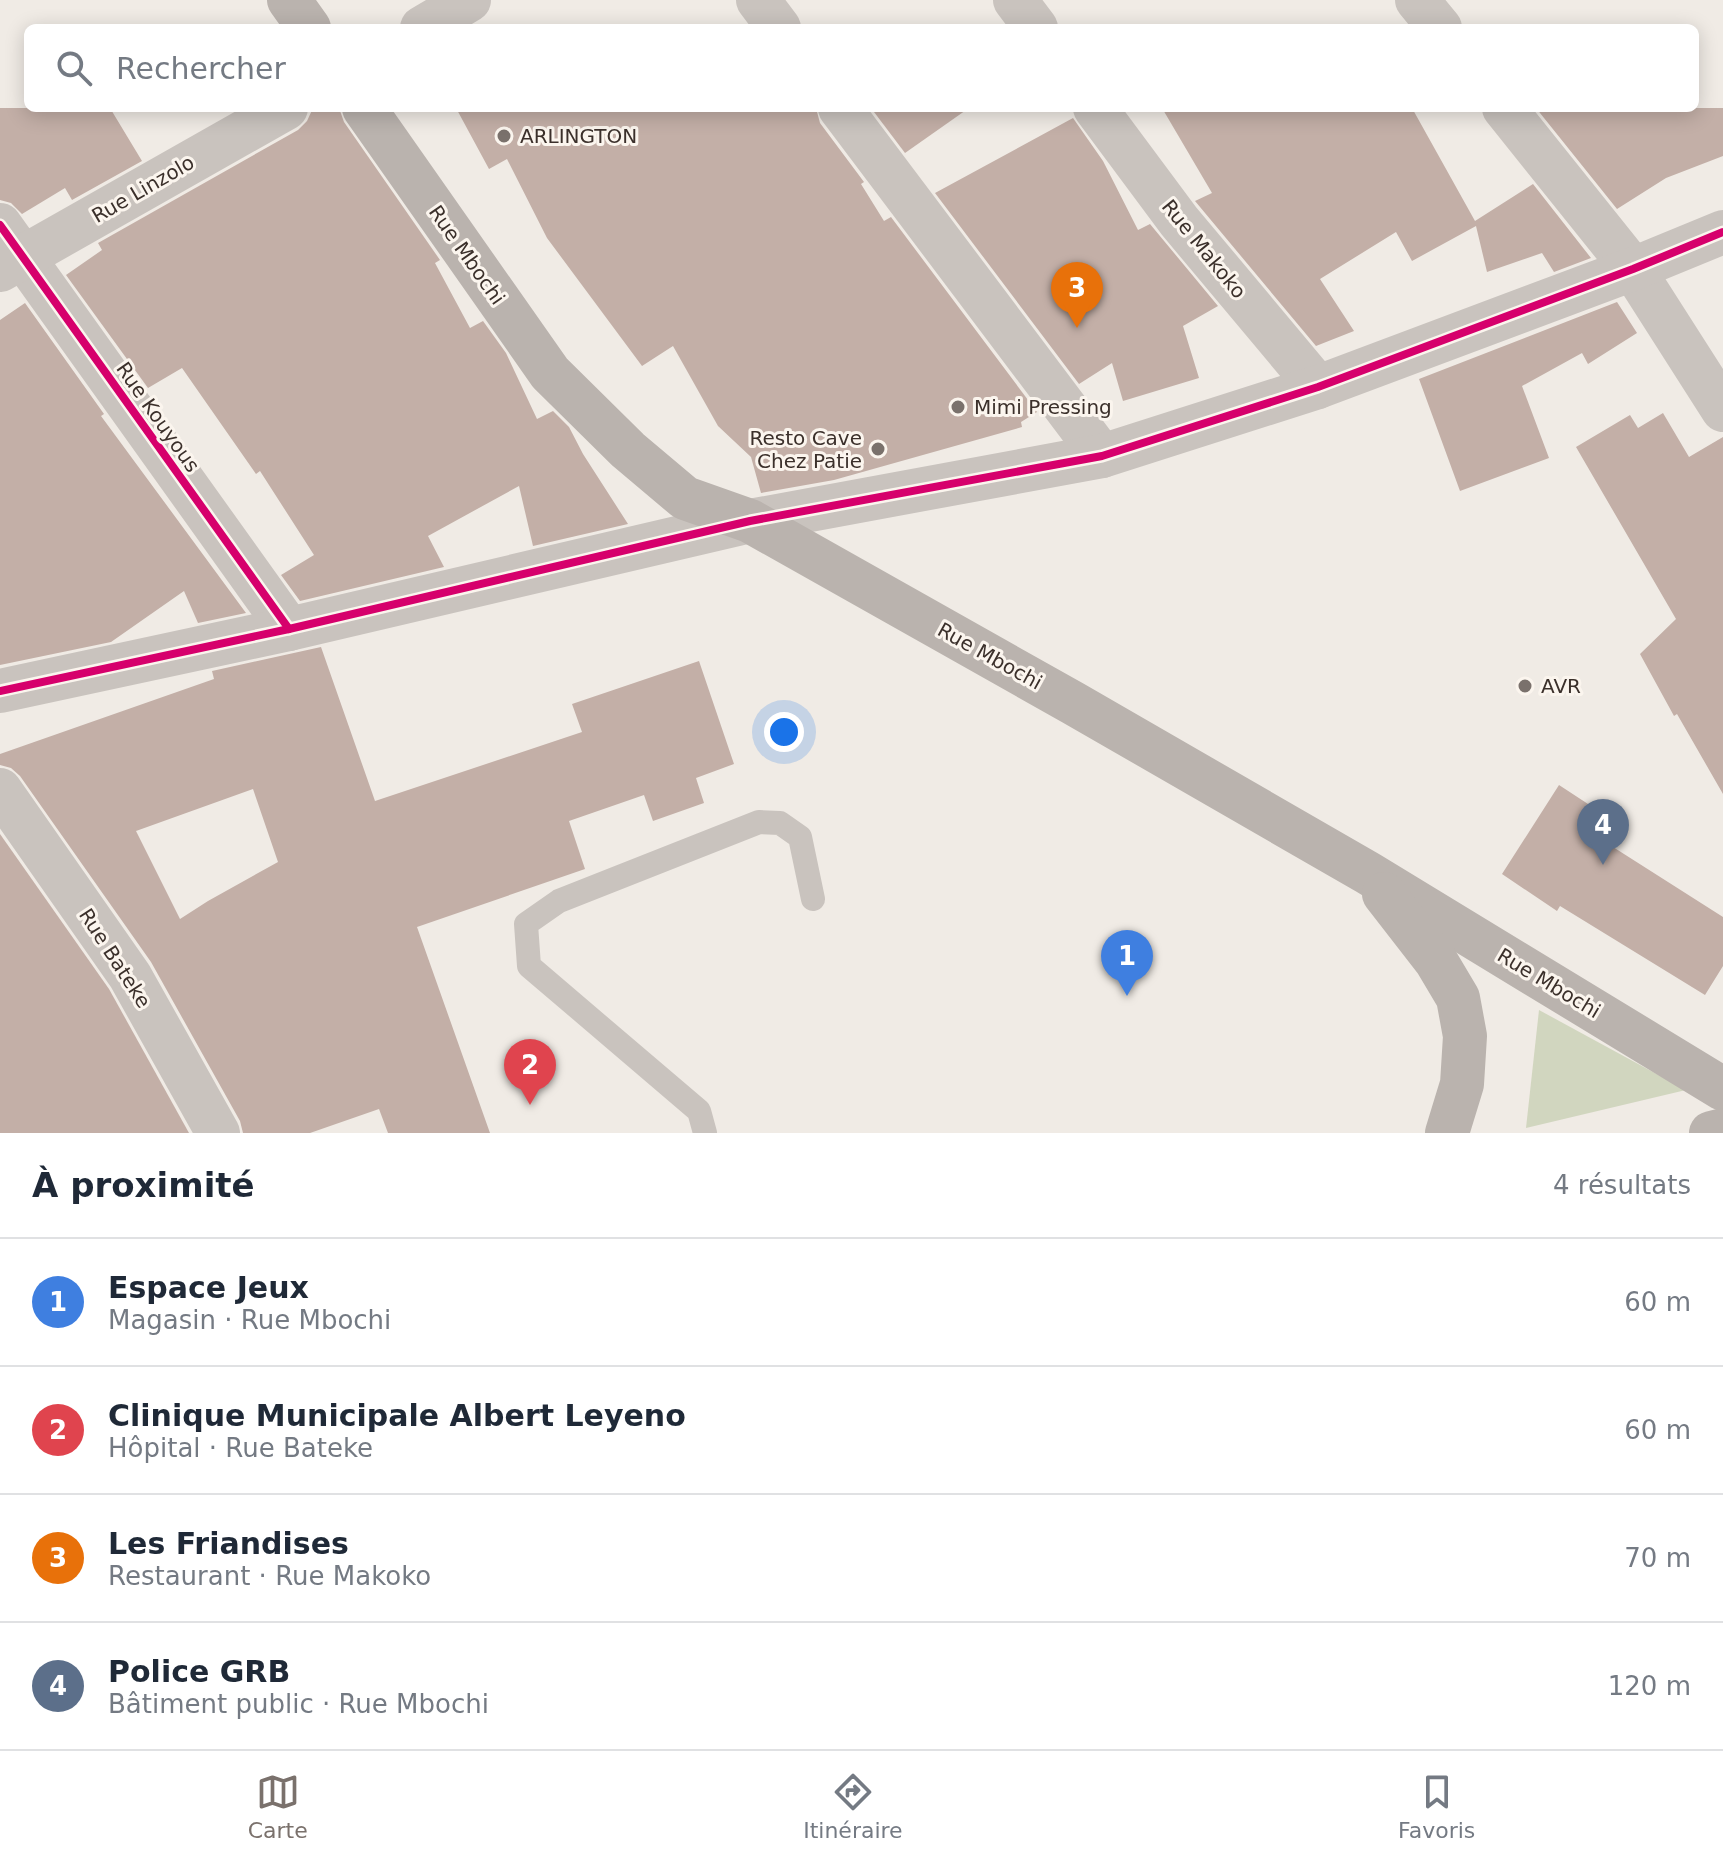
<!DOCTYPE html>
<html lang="fr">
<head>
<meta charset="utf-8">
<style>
	:root { --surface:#fff; --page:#f2f2f3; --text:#1f2937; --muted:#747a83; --line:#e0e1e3; --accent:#7a716c }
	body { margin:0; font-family:"DejaVu Sans",sans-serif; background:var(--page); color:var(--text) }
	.you { position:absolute; left:784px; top:732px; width:28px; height:28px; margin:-20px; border:6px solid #fff; border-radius:50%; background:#1a73e8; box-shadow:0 0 0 12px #1a73e833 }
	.badge { display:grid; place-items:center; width:52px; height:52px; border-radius:50%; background:var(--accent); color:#fff; font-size:26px; font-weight:700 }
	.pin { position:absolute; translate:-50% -66px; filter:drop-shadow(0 2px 4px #0008) }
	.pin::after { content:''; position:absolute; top:42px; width:28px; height:24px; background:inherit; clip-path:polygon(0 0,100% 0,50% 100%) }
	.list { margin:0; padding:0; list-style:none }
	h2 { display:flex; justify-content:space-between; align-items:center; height:104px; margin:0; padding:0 32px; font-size:34px }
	h2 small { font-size:26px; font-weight:400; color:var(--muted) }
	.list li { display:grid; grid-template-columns:52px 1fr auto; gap:24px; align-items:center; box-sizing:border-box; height:128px; padding:0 32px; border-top:2px solid var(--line) }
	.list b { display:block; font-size:30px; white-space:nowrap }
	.list p { margin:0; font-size:26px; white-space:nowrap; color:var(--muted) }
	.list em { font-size:26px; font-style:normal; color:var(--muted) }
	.icon { flex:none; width:44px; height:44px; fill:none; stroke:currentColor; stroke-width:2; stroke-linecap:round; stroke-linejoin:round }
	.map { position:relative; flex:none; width:1723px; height:1133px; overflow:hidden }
	.search { position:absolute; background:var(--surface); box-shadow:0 4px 20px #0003; left:24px; right:24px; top:24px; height:88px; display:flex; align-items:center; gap:20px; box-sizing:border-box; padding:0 28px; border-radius:12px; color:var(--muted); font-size:30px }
	.sheet { height:616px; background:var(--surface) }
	nav { display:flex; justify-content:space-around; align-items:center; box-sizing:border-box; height:112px; border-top:2px solid var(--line); background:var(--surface); font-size:22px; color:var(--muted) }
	nav a { display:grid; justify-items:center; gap:4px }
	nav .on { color:var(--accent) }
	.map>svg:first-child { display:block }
</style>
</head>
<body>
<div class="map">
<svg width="1723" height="1133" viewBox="0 0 1723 1133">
	<rect width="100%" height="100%" fill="#f0ebe5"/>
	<path fill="#d1d6bf" d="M 1539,1010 L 1686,1090 L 1526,1128 Z"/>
	<g fill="#c3afa7" fill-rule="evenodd">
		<path d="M 0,108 L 110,108 L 142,161 L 72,200 L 65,188 L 22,214 L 11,203 L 0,200 Z"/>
		<path d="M 313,108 L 339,108 L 344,122 L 440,260 L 435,263 L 470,328 L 483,321 L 506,353 L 537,419 L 553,411 L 569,427 L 583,454 L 628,524 L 533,546 L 519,486 L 428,536 L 444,567 L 300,601 L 281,575 L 314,555 L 260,471 L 256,474 L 182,368 L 148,388 L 66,275 L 102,250 L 98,243 L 298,130 L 307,121 Z"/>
		<path d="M 456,108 L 816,108 L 820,123 L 864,182 L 861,184 L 884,221 L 891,217 L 1037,412 L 1021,422 L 1022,427 L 834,480 L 761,493 L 751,457 L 718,426 L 673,346 L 642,366 L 547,238 L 507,159 L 489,169 Z"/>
		<path d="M 871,108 L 969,108 L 905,153 Z"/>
		<path d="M 1162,108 L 1412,108 L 1475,221 L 1533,184 L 1591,258 L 1554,272 L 1542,253 L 1487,272 L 1476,226 L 1412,261 L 1396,232 L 1320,279 L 1354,331 L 1316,346 L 1195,201 L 1212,193 Z"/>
		<path d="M 1536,108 L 1723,108 L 1723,156 L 1666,178 L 1617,209 Z"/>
		<path d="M 1073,118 L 1103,161 L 1138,230 L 1150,224 L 1218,306 L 1183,326 L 1199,378 L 1123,401 L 1112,363 L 1079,384 L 935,193 Z"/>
		<path d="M 1617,302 L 1637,333 L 1588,364 L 1582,353 L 1522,386 L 1549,458 L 1460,491 L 1419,379 Z"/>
		<path d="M 25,303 L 104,414 L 101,416 L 246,613 L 198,623 L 184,591 L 111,642 L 0,665 L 0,320 Z"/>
		<path d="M 1663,413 L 1689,457 L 1723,437 L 1723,794 L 1677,714 L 1674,716 L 1640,654 L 1676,619 L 1576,447 L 1630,415 L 1638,428 Z"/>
		<path d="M 321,647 L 375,801 L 582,732 L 572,704 L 699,661 L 734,764 L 696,778 L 704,803 L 653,821 L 644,795 L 569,821 L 585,869 L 417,927 L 490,1133 L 388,1133 L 379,1109 L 310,1133 L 243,1133 L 240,1121 L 151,962 L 20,776 L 11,768 L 0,765 L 0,754 L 214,679 L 212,671 ZM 253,789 L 278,862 L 208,901 L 180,919 L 136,831 Z"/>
		<path d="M 1559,785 L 1614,821 L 1602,840 L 1723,917 L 1723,966 L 1705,995 L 1560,906 L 1557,911 L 1502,874 Z"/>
		<path d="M 0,834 L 109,989 L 189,1133 L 0,1133 Z"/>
	</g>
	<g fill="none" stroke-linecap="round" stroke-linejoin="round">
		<path stroke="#c9c3be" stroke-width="24" d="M 705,1133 L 699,1111 L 529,966 L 526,924 L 559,901 L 759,822 L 780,823 L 800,837 L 813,899"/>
		<g stroke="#c9c3be" stroke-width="44">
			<path d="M 758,0 L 779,28"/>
			<path d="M 1015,0 L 1036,28"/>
			<path d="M 1417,0 L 1440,28"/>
			<path d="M 422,28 L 469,0"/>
			<path d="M 840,108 L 1102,456"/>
			<path d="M 1095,108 L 1179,221 L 1318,387"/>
			<path d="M 1504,108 L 1633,269 L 1723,410"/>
			<path d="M 0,225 L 289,629"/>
			<path d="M 0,270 L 286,108"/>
			<path d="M 0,691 L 289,629 L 750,521 L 1102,456 L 1318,387 L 1633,269 L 1723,232"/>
			<path d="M 0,790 L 130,976 L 218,1133"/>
		</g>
		<g stroke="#bab3ae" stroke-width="44">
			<path d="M 289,0 L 309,28"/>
			<path d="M 364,108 L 550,373 L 628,450 L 685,498 L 750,521 L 1073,703 L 1368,873 L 1723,1089"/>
			<path d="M 1384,894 L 1436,961 L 1458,998 L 1465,1036 L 1462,1084 L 1447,1133"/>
			<path d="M 1711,1133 L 1723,1130"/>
		</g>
		<defs>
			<g id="cycleway">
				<path d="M 0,225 L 289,629"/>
				<path d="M 0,691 L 289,629 L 750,521 L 1102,456 L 1318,387 L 1633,269 L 1723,232"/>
			</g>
		</defs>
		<use href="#cycleway" stroke="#fbf5ee" stroke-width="13"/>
		<use href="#cycleway" stroke="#d6006c" stroke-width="8"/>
	</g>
	<g fill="#7a716c" stroke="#fbf5ee" stroke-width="3">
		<circle cx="504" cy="136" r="8"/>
		<circle cx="958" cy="407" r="8"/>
		<circle cx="878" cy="449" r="8"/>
		<circle cx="1525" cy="686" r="8"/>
	</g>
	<g text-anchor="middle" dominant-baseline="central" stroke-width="6" stroke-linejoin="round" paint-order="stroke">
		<g font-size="20" fill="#3b302b" stroke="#fbf5ee" text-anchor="start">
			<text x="520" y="136">ARLINGTON</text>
			<text x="974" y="407">Mimi Pressing</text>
			<text x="862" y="438" text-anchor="end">Resto Cave<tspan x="862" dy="23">Chez Patie</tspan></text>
			<text x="1541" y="686">AVR</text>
		</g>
		<g font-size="20" fill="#3b302b" stroke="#fbf5ee">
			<text transform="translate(143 189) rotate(-30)">Rue Linzolo</text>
			<text transform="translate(1204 249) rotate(51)">Rue Makoko</text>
			<text transform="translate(467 255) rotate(55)">Rue Mbochi</text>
			<text transform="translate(158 417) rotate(55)">Rue Kouyous</text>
			<text transform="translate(990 656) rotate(29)">Rue Mbochi</text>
			<text transform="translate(115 958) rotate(57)">Rue Bateke</text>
			<text transform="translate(1549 983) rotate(31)">Rue Mbochi</text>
		</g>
	</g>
</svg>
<div class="you"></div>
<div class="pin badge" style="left:1127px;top:996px;background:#3f7fe0">1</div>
<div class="pin badge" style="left:530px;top:1105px;background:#e0444e">2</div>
<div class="pin badge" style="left:1077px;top:328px;background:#e8710a">3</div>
<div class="pin badge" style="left:1603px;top:865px;background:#5c6f8a">4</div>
<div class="search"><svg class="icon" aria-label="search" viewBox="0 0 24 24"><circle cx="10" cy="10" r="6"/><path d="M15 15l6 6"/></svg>Rechercher</div>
</div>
<section class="sheet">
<h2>À proximité<small>4 résultats</small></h2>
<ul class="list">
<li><span class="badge" style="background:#3f7fe0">1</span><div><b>Espace Jeux</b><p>Magasin · Rue Mbochi</p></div><em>60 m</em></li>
<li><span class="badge" style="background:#e0444e">2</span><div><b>Clinique Municipale Albert Leyeno</b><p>Hôpital · Rue Bateke</p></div><em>60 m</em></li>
<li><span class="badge" style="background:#e8710a">3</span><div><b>Les Friandises</b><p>Restaurant · Rue Makoko</p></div><em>70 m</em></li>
<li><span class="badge" style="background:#5c6f8a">4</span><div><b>Police GRB</b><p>Bâtiment public · Rue Mbochi</p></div><em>120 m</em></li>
</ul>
</section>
<nav>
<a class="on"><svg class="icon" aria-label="map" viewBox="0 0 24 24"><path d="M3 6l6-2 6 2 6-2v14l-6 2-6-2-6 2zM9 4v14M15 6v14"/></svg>Carte</a>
<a><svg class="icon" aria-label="directions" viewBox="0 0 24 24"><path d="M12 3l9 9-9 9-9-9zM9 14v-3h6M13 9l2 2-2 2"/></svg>Itinéraire</a>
<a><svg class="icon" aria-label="saved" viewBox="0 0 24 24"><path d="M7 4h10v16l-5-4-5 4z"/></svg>Favoris</a>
</nav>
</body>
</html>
